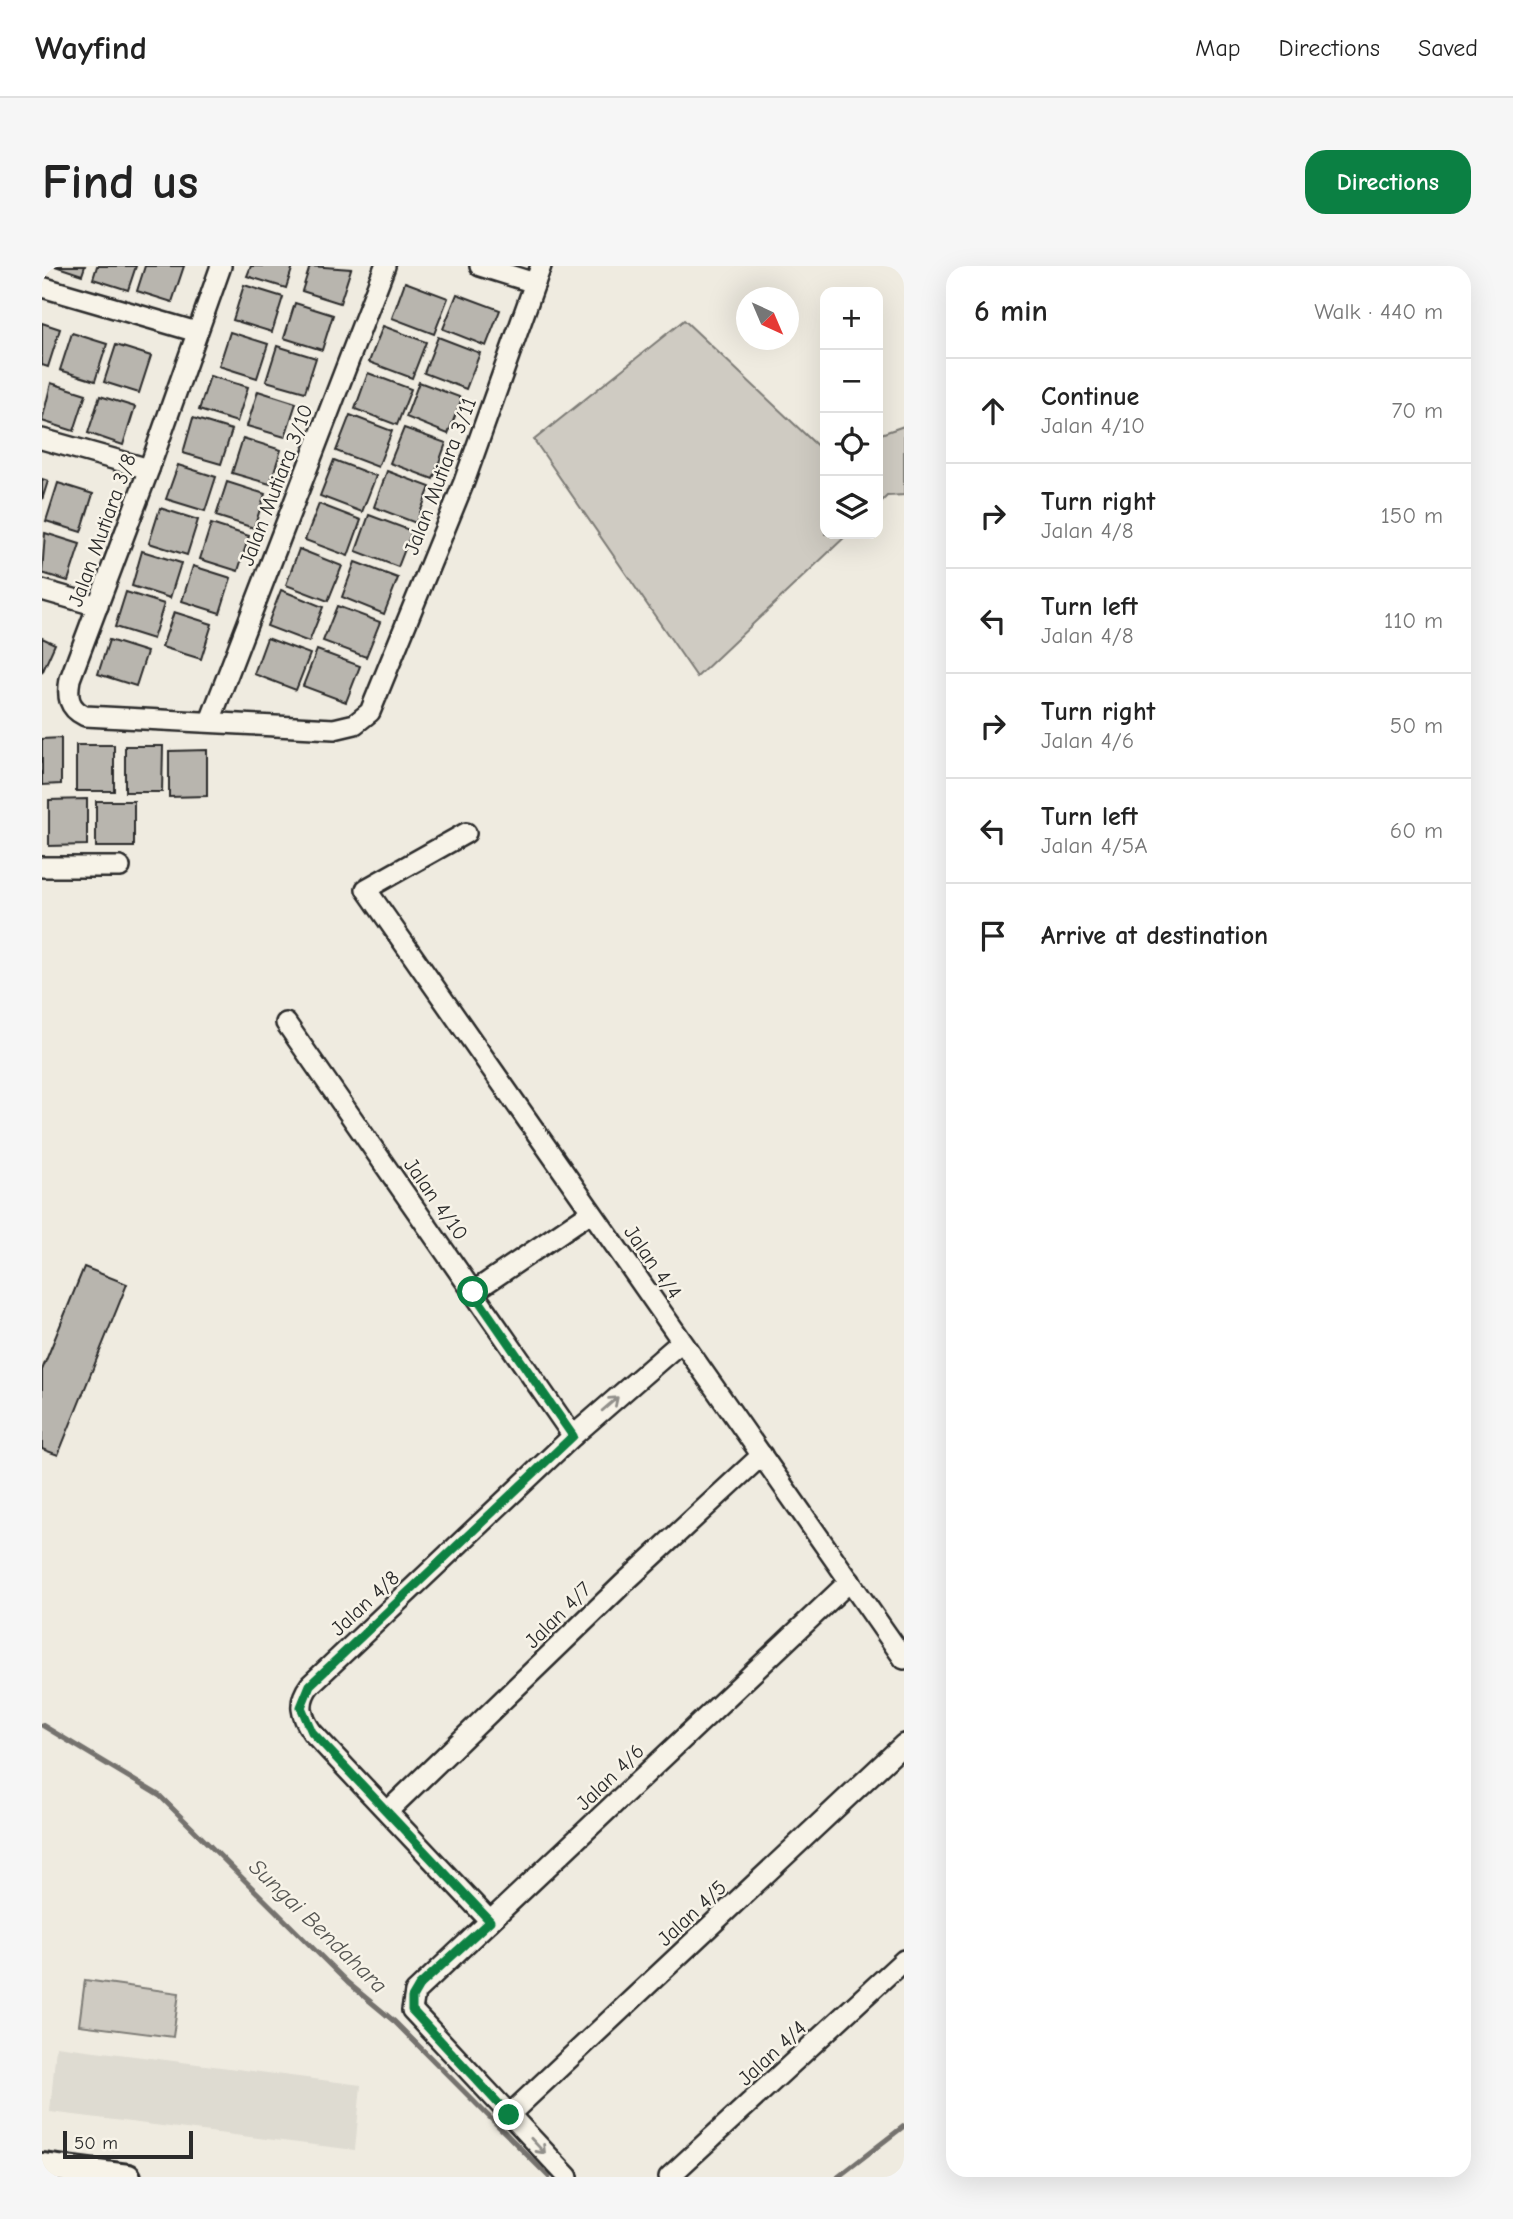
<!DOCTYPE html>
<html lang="en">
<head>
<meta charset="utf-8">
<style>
	:root { --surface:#fff; --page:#f6f6f6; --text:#222; --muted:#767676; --line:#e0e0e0; --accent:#0b8043 }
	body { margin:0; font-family:"Comic Neue",sans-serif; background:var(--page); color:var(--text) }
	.controls { position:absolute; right:21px; top:21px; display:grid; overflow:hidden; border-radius:14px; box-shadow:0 7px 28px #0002 }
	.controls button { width:63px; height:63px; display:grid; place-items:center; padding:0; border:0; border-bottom:2px solid var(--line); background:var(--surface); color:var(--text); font:35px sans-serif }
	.compass { position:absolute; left:694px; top:21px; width:63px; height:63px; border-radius:50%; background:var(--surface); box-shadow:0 7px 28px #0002; rotate:136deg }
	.scale { position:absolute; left:21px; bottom:18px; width:130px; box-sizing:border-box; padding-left:7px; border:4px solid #2b2b2b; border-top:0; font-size:19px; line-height:24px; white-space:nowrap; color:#2b2b2b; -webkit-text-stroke:5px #f7f3e8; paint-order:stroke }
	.stop { position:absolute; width:21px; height:21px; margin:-16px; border:5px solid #0b8043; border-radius:50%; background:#fff }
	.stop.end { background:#0b8043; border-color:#fff; box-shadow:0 2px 7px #0008 }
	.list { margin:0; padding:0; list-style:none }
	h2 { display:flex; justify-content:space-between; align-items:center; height:91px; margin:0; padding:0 28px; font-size:30px }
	h2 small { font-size:23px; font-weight:400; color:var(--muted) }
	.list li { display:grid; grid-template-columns:46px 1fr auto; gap:21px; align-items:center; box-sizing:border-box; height:105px; padding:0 28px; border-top:2px solid var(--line) }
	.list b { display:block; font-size:26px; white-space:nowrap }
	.list p { margin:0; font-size:23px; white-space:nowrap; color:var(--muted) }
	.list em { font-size:23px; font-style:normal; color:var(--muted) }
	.icon { flex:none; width:38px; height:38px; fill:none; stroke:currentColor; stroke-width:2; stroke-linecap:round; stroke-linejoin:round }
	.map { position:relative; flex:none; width:862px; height:1911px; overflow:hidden; border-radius:21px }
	header { display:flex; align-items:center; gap:42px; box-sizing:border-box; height:98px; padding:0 35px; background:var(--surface); border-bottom:2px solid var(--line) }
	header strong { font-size:33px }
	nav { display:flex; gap:38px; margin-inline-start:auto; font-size:24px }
	.intro { display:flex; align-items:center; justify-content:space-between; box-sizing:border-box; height:168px; padding:0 42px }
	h1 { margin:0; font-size:49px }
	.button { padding:18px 32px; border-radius:21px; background:var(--accent); color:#fff; font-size:24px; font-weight:700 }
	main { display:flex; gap:42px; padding:0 42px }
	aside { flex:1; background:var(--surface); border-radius:21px; box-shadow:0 7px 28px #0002 }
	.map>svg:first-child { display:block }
</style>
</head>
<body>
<header>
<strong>Wayfind</strong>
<nav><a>Map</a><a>Directions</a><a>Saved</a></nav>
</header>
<div class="intro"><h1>Find us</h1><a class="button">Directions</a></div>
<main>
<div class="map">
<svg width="862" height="1911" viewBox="0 0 862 1911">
	<rect width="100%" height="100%" fill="#efebe0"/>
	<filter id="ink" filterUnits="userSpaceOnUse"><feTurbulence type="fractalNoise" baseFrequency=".0143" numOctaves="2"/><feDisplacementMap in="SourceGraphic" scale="14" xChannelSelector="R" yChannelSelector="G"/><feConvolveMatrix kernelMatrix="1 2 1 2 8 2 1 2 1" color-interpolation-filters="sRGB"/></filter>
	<g filter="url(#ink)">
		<path fill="#dedbd1" d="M 14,1780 L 319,1819 L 313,1884 L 8,1846 Z"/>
		<g fill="#cfcbc2" stroke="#7d7b76" stroke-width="2">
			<path d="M 642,54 L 783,187 L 783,268 L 806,268 L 655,411 L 492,174 Z"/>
			<path d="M 862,160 L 862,229 L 845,230 L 836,239 L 836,169 Z"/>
			<path d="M 43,1714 L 137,1727 L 131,1771 L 37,1759 Z"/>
		</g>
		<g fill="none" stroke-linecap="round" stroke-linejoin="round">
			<g stroke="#74726e" stroke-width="5">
				<path d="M 0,1459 L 118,1530 L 306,1717 L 353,1756 L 507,1911"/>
				<path d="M 796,1911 L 862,1860"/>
			</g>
		</g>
		<g fill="#b8b5ae" stroke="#2b2b2b" stroke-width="2">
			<path d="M 13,0 L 43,0 L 40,9 Z"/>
			<path d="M 55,0 L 94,0 L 86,24 L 51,13 Z"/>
			<path d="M 103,0 L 142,0 L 130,36 L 95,25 Z"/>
			<path d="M 209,0 L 251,0 L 244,22 L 205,10 Z"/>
			<path d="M 268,0 L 309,3 L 298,37 L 260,25 Z"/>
			<path d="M 363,16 L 406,32 L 392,68 L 350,52 Z"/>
			<path d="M 202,19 L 241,31 L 230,66 L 191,54 Z"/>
			<path d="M 415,28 L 458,44 L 444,80 L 401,63 Z"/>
			<path d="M 253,37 L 291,49 L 280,84 L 242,72 Z"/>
			<path d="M 0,57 L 18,63 L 6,101 L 0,99 Z"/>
			<path d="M 341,60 L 384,76 L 370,112 L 327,96 Z"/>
			<path d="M 188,66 L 226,78 L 215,112 L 177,100 Z"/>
			<path d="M 30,67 L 65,78 L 53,115 L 18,104 Z"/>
			<path d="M 396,71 L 438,87 L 424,123 L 382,107 Z"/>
			<path d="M 74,79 L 109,90 L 97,127 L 62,116 Z"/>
			<path d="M 235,80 L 274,92 L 263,126 L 224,115 Z"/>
			<path d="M 326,107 L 369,123 L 355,159 L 313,143 Z"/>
			<path d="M 168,110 L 206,121 L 195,156 L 157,144 Z"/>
			<path d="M 377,116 L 420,132 L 406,168 L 364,151 Z"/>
			<path d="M 9,117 L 44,128 L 32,165 L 0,155 Z"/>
			<path d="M 216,125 L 254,137 L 243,171 L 205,160 Z"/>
			<path d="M 58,130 L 93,141 L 81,179 L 46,167 Z"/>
			<path d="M 308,149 L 350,165 L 336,201 L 294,185 Z"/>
			<path d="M 151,152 L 190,164 L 179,198 L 141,187 Z"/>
			<path d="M 362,162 L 404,177 L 391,213 L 348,197 Z"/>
			<path d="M 201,172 L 239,184 L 228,218 L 190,207 Z"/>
			<path d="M 292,194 L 334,210 L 320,246 L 278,230 Z"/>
			<path d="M 136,199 L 174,211 L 163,245 L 124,233 Z"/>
			<path d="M 345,205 L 388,221 L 374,257 L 332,241 Z"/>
			<path d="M 0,213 L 6,215 L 0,234 Z"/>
			<path d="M 185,216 L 223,228 L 212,262 L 174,250 Z"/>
			<path d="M 16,217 L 51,228 L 39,266 L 4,255 Z"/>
			<path d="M 277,238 L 319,254 L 306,290 L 263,274 Z"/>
			<path d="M 118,242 L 156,254 L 145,289 L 107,277 Z"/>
			<path d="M 327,249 L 370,265 L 356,301 L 314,285 Z"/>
			<path d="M 169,258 L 207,270 L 196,305 L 158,293 Z"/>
			<path d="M 3,267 L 38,278 L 26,315 L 0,307 Z"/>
			<path d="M 257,283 L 300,300 L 286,335 L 244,319 Z"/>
			<path d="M 100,285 L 139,297 L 128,332 L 90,320 Z"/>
			<path d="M 313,296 L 356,312 L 342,348 L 300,331 Z"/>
			<path d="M 151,300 L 189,312 L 178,347 L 140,335 Z"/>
			<path d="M 239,324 L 281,341 L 267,376 L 225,360 Z"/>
			<path d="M 84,326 L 122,338 L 111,373 L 73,361 Z"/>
			<path d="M 295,340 L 338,356 L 324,391 L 281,375 Z"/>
			<path d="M 132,346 L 170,358 L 159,393 L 120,381 Z"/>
			<path d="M 0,372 L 13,378 L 0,407 Z"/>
			<path d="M 225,372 L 268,388 L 254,424 L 212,408 Z"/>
			<path d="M 67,374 L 105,386 L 94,420 L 56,408 Z"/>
			<path d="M 275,384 L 318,400 L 304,436 L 261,420 Z"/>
			<path d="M 19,472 L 19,518 L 0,519 L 0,473 Z"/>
			<rect x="34" y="479" width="38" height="46"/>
			<path d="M 83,480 L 121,480 L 120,526 L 83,526 Z"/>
			<path d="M 165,484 L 165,530 L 127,531 L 127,485 Z"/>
			<path d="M 45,533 L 45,579 L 7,580 L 7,534 Z"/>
			<rect x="54" y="535" width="38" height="46"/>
			<path d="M 42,1001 L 85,1018 L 16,1189 L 0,1183 L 0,1104 Z"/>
		</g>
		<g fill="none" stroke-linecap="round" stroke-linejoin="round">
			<defs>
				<g id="minor">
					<path d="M 179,0 L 107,203 L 28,413 C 25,430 26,442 43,450 L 292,463 L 313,458 L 328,446 L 422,216 L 499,0"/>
					<path d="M 438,0 L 493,17"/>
					<path d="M 0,21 L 155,66"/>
					<path d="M 0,173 L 107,203"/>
					<path d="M 0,324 L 56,340"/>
					<path d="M 168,455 L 343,0"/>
					<path d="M 424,567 L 324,623 L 862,1393"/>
					<path d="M 0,601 L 78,601"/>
					<path d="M 244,757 L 531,1170"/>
					<path d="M 431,1026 L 549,946"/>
					<path d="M 346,1545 L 582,1317 L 720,1189"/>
					<path d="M 448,1655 L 270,1466 C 259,1450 255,1436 268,1419 L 531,1170 L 639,1076"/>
					<path d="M 467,1849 L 862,1478"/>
					<path d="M 526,1911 L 370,1744 L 373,1726 L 808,1315"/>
					<path d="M 627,1911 L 862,1694"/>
				</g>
				<path id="tertiary" d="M 0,1900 L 86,1911"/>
			</defs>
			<use href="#minor" stroke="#2b2b2b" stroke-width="24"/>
			<use href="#tertiary" stroke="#2b2b2b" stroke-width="30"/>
			<use href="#minor" stroke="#f7f3e8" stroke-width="19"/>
			<use href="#tertiary" stroke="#f7f3e8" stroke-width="24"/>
		</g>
		<defs><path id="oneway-shaft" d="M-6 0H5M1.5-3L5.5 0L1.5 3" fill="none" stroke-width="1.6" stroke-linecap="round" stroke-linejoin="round" transform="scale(1.75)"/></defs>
		<g stroke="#918f8a">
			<use href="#oneway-shaft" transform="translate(568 1138) rotate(-41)"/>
			<use href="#oneway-shaft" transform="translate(496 1880) rotate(47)"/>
		</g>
	</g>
	<g fill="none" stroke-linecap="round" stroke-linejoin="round" filter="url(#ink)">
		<path stroke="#0b8043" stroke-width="9" d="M 431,1026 L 531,1170 L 268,1419 L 259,1441 L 270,1466 L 448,1655 L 377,1720 L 370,1732 L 370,1744 L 467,1849"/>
	</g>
	<g text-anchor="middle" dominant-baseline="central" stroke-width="5" stroke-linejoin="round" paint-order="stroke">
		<g font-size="21" fill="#2b2b2b" stroke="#f7f3e8">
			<text transform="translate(398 210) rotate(-69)">Jalan Mutiara 3/11</text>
			<text transform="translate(234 219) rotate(-69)">Jalan Mutiara 3/10</text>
			<text transform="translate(60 264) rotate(-70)">Jalan Mutiara 3/8</text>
			<text transform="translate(394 933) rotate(55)">Jalan 4/10</text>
			<text transform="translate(611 996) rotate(55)">Jalan 4/4</text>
			<text transform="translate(323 1337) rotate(-43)">Jalan 4/8</text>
			<text transform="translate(516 1349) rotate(-45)">Jalan 4/7</text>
			<text transform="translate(568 1511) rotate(-44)">Jalan 4/6</text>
			<text transform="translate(650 1647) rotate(-43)">Jalan 4/5</text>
			<text transform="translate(730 1787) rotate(-43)">Jalan 4/4</text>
		</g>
		<g font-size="23" font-style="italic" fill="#555552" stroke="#f7f3e8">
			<text transform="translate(276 1660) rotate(44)">Sungai Bendahara</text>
		</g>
	</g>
</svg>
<div class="controls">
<button>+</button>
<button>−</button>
<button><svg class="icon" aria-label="locate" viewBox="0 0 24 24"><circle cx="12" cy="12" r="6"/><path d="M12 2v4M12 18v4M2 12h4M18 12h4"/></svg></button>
<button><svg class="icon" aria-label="layers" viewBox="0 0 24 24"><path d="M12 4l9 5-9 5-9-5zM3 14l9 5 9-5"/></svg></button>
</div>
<svg class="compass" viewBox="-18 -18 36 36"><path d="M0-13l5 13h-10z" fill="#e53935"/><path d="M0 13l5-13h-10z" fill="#767676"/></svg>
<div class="scale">50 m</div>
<div class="stop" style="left:431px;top:1026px"></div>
<div class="stop end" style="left:467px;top:1849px"></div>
</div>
<aside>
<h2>6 min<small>Walk · 440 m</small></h2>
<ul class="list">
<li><svg class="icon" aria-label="ahead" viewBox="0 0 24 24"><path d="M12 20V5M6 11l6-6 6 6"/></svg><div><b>Continue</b><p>Jalan 4/10</p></div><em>70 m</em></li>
<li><svg class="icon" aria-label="right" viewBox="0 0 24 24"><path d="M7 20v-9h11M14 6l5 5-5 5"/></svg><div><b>Turn right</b><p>Jalan 4/8</p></div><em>150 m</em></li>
<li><svg class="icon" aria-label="left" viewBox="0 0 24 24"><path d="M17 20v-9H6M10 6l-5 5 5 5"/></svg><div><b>Turn left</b><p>Jalan 4/8</p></div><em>110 m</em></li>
<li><svg class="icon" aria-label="right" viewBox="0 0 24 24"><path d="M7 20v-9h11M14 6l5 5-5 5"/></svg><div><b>Turn right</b><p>Jalan 4/6</p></div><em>50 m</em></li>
<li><svg class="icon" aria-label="left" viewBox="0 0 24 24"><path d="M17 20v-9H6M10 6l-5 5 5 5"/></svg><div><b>Turn left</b><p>Jalan 4/5A</p></div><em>60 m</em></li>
<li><svg class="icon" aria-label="arrive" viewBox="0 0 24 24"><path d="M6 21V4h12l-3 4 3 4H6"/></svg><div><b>Arrive at destination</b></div></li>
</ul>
</aside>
</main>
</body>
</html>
